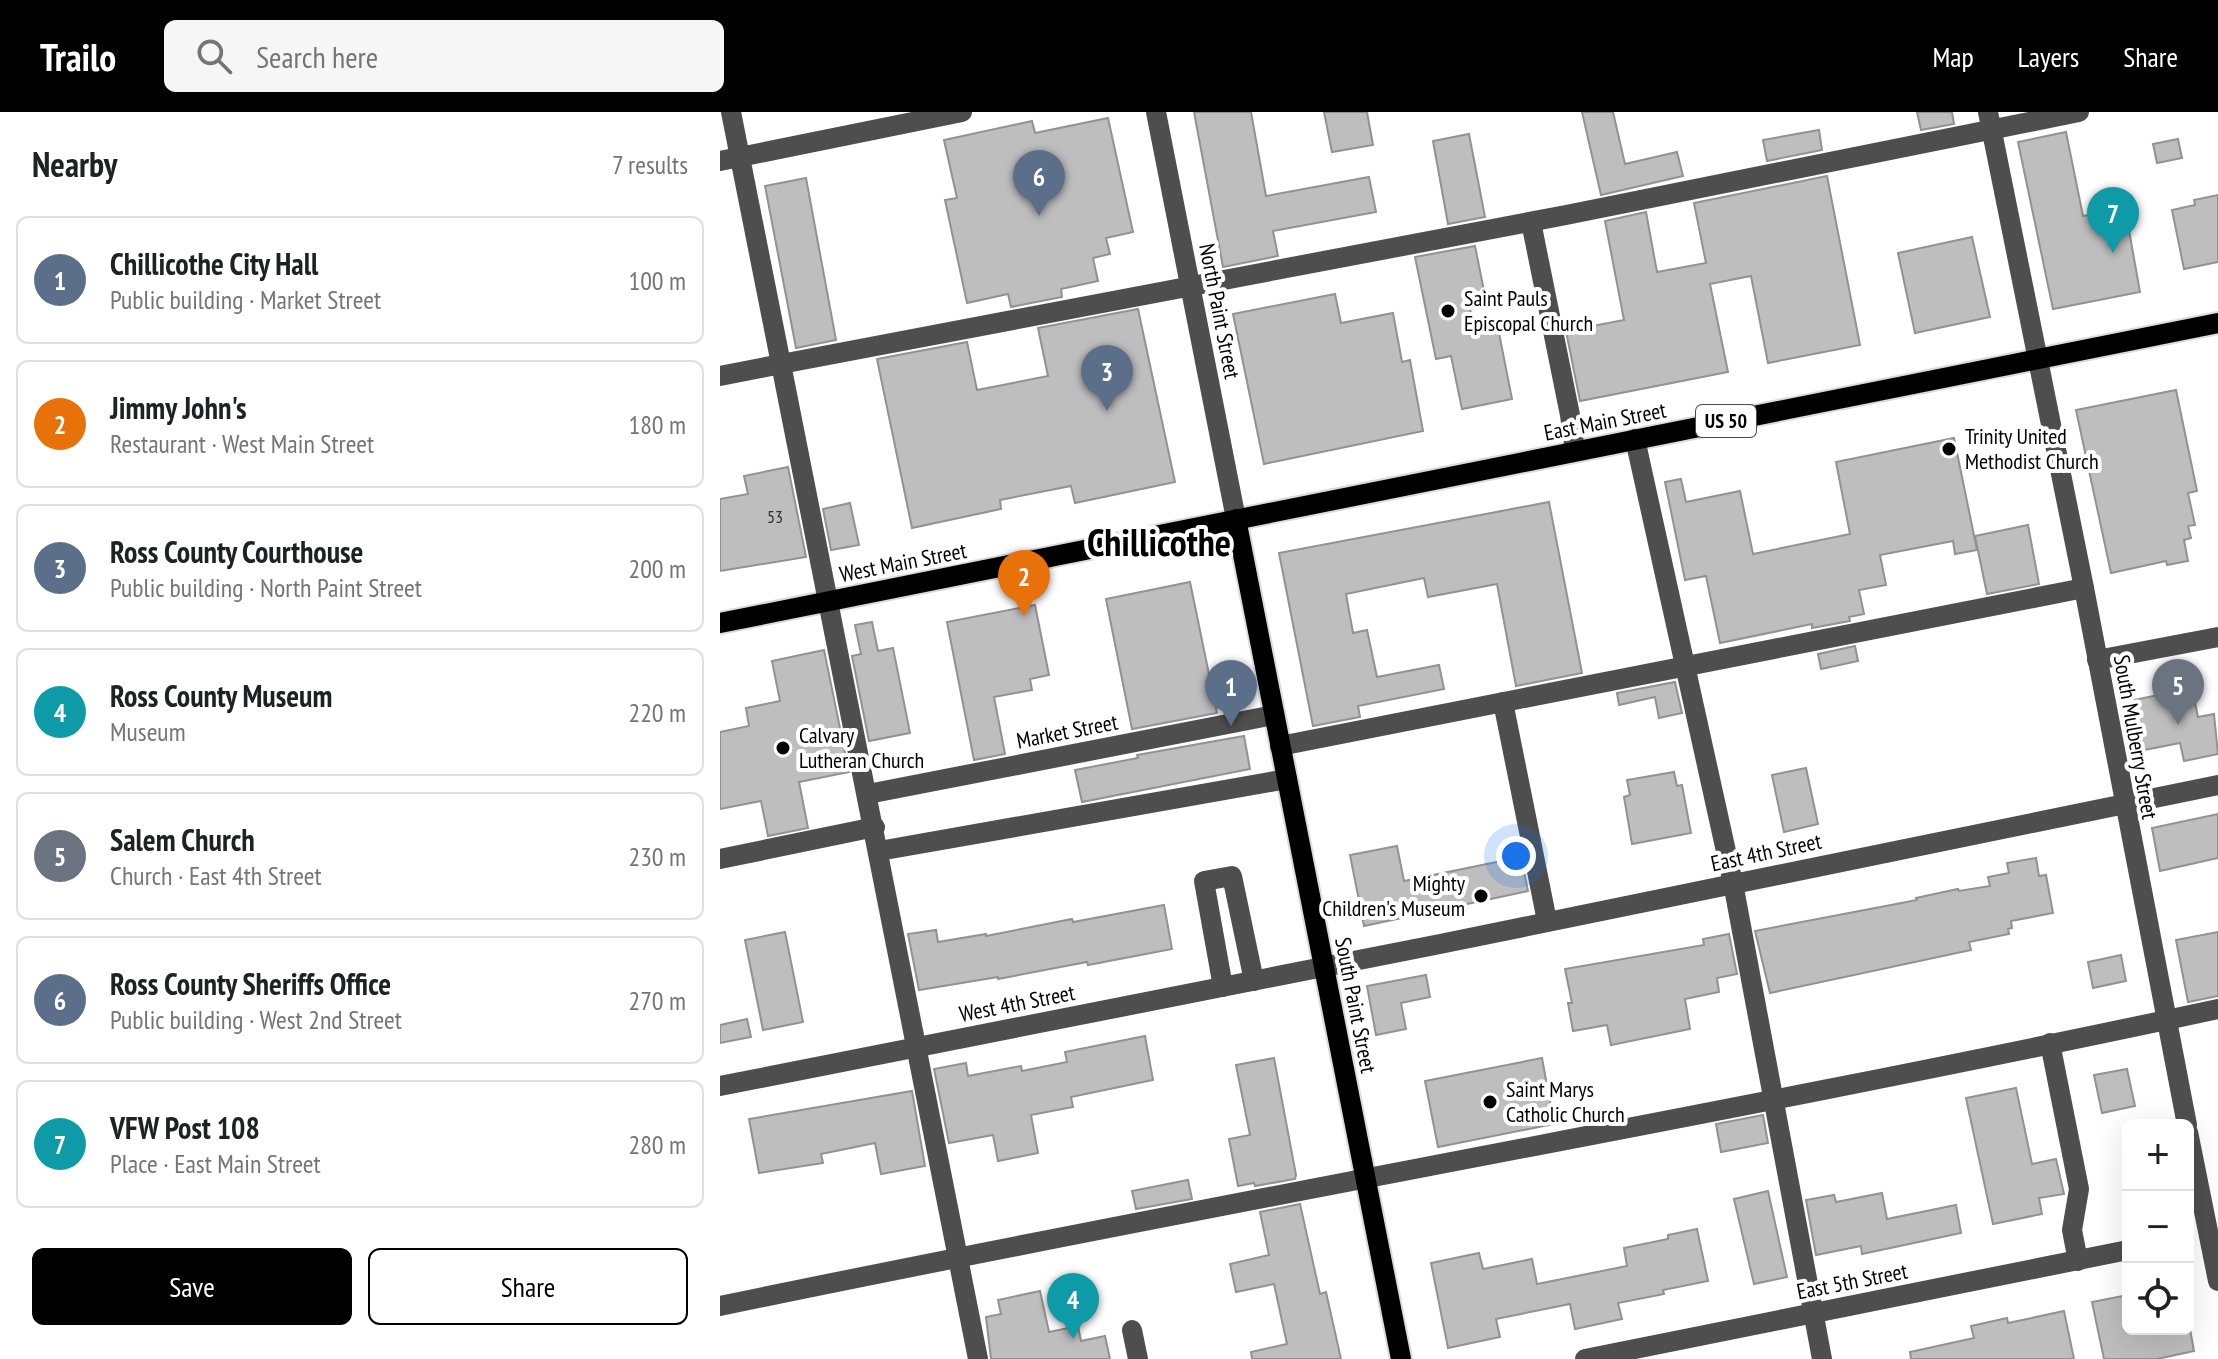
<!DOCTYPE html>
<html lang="en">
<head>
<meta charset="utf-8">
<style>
	:root { --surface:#fff; --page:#f6f6f6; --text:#202124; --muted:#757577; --line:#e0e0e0; --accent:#000 }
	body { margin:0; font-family:"PT Sans Narrow",sans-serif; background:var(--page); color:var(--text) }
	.controls { position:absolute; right:24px; bottom:24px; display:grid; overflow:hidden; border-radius:12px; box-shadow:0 8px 32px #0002 }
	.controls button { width:72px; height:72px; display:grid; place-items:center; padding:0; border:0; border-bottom:2px solid var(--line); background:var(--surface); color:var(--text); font:40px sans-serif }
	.you { position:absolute; left:796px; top:744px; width:28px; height:28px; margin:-20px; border:6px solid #fff; border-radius:50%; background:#1a73e8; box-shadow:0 0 0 12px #1a73e833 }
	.badge { display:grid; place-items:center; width:52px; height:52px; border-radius:50%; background:var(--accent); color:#fff; font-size:26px; font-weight:700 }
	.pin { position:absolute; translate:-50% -66px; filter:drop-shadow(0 2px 4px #0008) }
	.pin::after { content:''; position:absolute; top:42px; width:28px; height:24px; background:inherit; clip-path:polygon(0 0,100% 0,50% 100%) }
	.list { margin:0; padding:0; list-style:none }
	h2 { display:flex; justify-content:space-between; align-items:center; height:104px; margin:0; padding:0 32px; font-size:34px }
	h2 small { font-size:26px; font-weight:400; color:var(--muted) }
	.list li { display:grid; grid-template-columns:52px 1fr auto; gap:24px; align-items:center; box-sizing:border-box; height:128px; margin:0 16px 16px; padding:0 16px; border:2px solid var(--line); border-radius:12px }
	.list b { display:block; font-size:30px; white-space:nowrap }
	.list p { margin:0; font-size:26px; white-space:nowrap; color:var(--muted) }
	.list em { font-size:26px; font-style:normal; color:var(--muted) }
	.actions { display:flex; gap:16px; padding:24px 32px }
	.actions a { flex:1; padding:18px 0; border:2px solid var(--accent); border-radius:12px; text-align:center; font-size:28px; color:var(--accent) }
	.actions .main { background:var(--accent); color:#fff }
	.icon { flex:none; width:44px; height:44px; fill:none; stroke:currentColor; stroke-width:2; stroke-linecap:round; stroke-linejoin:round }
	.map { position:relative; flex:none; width:1498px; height:1247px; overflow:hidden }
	header { display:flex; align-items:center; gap:48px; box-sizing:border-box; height:112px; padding:0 40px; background:var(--accent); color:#fff }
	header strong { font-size:38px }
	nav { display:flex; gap:44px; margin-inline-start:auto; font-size:28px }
	.search { width:560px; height:72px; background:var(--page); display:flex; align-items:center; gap:20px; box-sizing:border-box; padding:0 28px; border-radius:12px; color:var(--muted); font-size:30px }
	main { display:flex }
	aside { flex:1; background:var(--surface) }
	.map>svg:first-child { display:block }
</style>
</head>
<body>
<header>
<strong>Trailo</strong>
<div class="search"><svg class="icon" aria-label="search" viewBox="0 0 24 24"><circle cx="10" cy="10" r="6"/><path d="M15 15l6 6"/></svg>Search here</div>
<nav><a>Map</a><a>Layers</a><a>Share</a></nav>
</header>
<main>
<aside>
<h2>Nearby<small>7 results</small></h2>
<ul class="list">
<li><span class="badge" style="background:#5c6f8a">1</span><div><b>Chillicothe City Hall</b><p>Public building · Market Street</p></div><em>100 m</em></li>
<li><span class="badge" style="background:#e8710a">2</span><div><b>Jimmy John's</b><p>Restaurant · West Main Street</p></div><em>180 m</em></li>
<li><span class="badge" style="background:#5c6f8a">3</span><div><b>Ross County Courthouse</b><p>Public building · North Paint Street</p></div><em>200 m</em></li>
<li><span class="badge" style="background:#0f9aa8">4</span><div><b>Ross County Museum</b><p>Museum</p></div><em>220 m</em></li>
<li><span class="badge" style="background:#6b7280">5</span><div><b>Salem Church</b><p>Church · East 4th Street</p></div><em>230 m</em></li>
<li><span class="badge" style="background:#5c6f8a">6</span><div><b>Ross County Sheriffs Office</b><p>Public building · West 2nd Street</p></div><em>270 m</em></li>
<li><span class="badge" style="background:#0f9aa8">7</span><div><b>VFW Post 108</b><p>Place · East Main Street</p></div><em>280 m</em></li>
</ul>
<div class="actions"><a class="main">Save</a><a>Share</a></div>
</aside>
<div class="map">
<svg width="1498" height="1247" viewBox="0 0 1498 1247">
	<rect width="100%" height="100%" fill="#fff"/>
	<g fill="#bebebe" stroke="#929292" stroke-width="2">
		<path d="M 474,0 L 531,0 L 546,84 L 649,65 L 656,100 L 553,119 L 558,144 L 503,155 Z"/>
		<path d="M 604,0 L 647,0 L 653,33 L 612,40 Z"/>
		<path d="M 862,0 L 893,0 L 905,52 L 957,40 L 963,64 L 881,83 Z"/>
		<path d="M 1197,0 L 1232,0 L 1234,12 L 1201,18 Z"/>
		<path d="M 388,6 L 413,120 L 386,126 L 390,142 L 373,146 L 378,169 L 341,177 L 342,185 L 291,195 L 288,182 L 247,191 L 225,88 L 237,86 L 224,28 L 312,9 L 315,21 Z"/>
		<path d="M 1099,18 L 1102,38 L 1047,49 L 1043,28 Z"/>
		<path d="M 1346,20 L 1363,104 L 1405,96 L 1420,180 L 1333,197 L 1298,30 Z"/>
		<path d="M 749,22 L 765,105 L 728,112 L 713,29 Z"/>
		<path d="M 1458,27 L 1462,46 L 1437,51 L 1433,32 Z"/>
		<path d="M 1107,64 L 1140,233 L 1048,251 L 1031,164 L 990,172 L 1008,260 L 860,289 L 846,219 L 904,208 L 885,109 L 926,100 L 937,160 L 986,151 L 974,91 Z"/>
		<path d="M 86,66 L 116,228 L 76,236 L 45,74 Z"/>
		<path d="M 1498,83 L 1498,150 L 1464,157 L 1452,98 L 1475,93 L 1474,88 Z"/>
		<path d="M 1252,125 L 1270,205 L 1195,221 L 1178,141 Z"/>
		<path d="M 755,134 L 764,179 L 747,182 L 755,221 L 778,216 L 792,287 L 742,297 L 731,244 L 716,247 L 695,145 Z"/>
		<path d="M 615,182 L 621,211 L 673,201 L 682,250 L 690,248 L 703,319 L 544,352 L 513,202 Z"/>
		<path d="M 418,197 L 455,370 L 355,391 L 351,374 L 280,388 L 281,397 L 192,416 L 157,247 L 247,230 L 257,278 L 328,264 L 318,216 Z"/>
		<path d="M 1456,278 L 1477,379 L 1468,381 L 1475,413 L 1468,414 L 1471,426 L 1464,428 L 1468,449 L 1447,453 L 1446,449 L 1391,461 L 1356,298 Z"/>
		<path d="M 1234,326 L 1257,438 L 1235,442 L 1233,429 L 1160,443 L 1166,473 L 1139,478 L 1144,502 L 1129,505 L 1130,509 L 1092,516 L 1092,512 L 1000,531 L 986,464 L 965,468 L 945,370 L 961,367 L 966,390 L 1020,379 L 1033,442 L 1130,422 L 1116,350 Z"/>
		<path d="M 68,355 L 86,445 L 0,459 L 0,387 L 28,382 L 24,364 Z"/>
		<path d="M 829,390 L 862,561 L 796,574 L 777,472 L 708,485 L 704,466 L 626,482 L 633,521 L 647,518 L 657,565 L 719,553 L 724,577 L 638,594 L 640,605 L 593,614 L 559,441 Z"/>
		<path d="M 130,391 L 139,433 L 111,438 L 103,397 Z"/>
		<path d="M 1308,413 L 1319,472 L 1267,482 L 1255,424 Z"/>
		<path d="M 470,470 L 497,601 L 412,617 L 386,487 Z"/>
		<path d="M 315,493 L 329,563 L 310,567 L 312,578 L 274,585 L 285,642 L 254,648 L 227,510 Z"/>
		<path d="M 152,510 L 158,539 L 173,536 L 190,621 L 149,629 L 132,544 L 141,542 L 135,513 Z"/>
		<path d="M 1135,534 L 1138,549 L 1101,557 L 1098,542 Z"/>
		<path d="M 104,538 L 129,660 L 79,670 L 88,716 L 48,724 L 41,689 L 0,697 L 0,620 L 29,614 L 26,596 L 60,589 L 52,549 Z"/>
		<path d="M 955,570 L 962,601 L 939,606 L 935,585 L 899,593 L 897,581 Z"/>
		<path d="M 1472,576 L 1478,605 L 1494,602 L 1498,642 L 1464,649 L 1460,631 L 1424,638 L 1414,588 Z"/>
		<path d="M 524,624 L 530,657 L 362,690 L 355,658 L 418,646 L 417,643 Z"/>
		<path d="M 1086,656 L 1098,712 L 1064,720 L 1052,663 Z"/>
		<path d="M 954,660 L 957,674 L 962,673 L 971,721 L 912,732 L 904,685 L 910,683 L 907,668 Z"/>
		<path d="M 1498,702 L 1498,746 L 1440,759 L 1432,716 Z"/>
		<path d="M 677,734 L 684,769 L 801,745 L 808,779 L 644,814 L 630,743 Z"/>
		<path d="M 1316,746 L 1319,764 L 1326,763 L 1333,801 L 1291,809 L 1292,816 L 1288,817 L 1289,822 L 1249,830 L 1251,838 L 1050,881 L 1035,819 L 1197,788 L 1196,786 L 1238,777 L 1239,779 L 1270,774 L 1268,765 L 1289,761 L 1287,751 Z"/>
		<path d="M 444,793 L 452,837 L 368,853 L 367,850 L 278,867 L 278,865 L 199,878 L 188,822 L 216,818 L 218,830 L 266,822 L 266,824 L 352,807 L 353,810 Z"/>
		<path d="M 65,820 L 83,910 L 43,918 L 25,828 Z"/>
		<path d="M 1498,820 L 1498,884 L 1468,890 L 1456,828 Z"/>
		<path d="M 1009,822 L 1017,862 L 997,866 L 999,880 L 965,887 L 970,917 L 891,933 L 887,913 L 853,919 L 848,891 L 852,891 L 845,857 L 984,833 L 983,827 Z"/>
		<path d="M 1401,843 L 1406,869 L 1373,876 L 1368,850 Z"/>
		<path d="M 706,863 L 710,885 L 681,891 L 686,917 L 656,923 L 647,874 Z"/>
		<path d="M 27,907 L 31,925 L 0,931 L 0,913 Z"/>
		<path d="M 425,924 L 433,968 L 351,985 L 353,995 L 311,1003 L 318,1041 L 278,1049 L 273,1023 L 229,1031 L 214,957 L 246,951 L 248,964 L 301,954 L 302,959 L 347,950 L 345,940 Z"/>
		<path d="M 554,946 L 576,1063 L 575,1067 L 535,1074 L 534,1071 L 518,1074 L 509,1027 L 530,1023 L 516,953 Z"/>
		<path d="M 822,946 L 834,1012 L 718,1035 L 705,969 Z"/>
		<path d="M 1407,957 L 1415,994 L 1382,1001 L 1374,963 Z"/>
		<path d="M 1296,976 L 1312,1052 L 1336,1047 L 1344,1082 L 1319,1086 L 1322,1102 L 1273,1112 L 1246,986 Z"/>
		<path d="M 192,979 L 205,1054 L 161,1062 L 155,1031 L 101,1042 L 103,1051 L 39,1061 L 29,1007 Z"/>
		<path d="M 1043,1003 L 1048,1031 L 1001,1040 L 996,1012 Z"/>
		<path d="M 468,1068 L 472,1087 L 416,1097 L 412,1079 Z"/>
		<path d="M 1048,1079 L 1067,1165 L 1034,1172 L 1014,1087 Z"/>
		<path d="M 1162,1081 L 1167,1107 L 1236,1093 L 1241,1121 L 1142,1142 L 1141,1134 L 1096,1143 L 1086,1088 L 1114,1083 L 1116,1090 Z"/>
		<path d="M 580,1092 L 600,1182 L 606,1180 L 621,1247 L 532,1247 L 531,1240 L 567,1232 L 554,1172 L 516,1180 L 510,1152 L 549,1143 L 540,1100 Z"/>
		<path d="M 977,1117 L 988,1169 L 943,1178 L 944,1182 L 898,1191 L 902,1207 L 855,1217 L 850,1192 L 776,1207 L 780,1225 L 728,1236 L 711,1151 L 759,1141 L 763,1157 L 812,1147 L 817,1172 L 907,1154 L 904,1136 L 948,1127 L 948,1123 Z"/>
		<path d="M 320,1179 L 329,1220 L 358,1214 L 361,1229 L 385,1224 L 390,1247 L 271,1247 L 266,1205 L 281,1202 L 278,1188 Z"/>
		<path d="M 1408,1183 L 1408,1217 L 1470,1217 L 1474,1239 L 1437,1247 L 1384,1247 L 1372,1190 Z"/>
		<path d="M 1344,1199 L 1354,1247 L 1191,1247 L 1190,1240 L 1254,1226 L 1251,1214 L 1287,1206 L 1288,1211 Z"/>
	</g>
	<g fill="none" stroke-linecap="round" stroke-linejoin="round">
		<defs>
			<g id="major">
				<path d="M 516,407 L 681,1247"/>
				<path d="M 0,511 L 1498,211"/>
			</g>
		</defs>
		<use href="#major" stroke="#dbdbdb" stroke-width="24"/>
		<g stroke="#4e4e4e" stroke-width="20">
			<path d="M 436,0 L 516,407"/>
			<path d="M 1268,0 L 1364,476 L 1467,1013"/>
			<path d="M 0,49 L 242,0"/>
			<path d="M 811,110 L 850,303 L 855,339"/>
			<path d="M 0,264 L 61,252 L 11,0"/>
			<path d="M 915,327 L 1013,771 L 1102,1247"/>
			<path d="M 1377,548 L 1498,525"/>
			<path d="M 783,590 L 827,809"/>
			<path d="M 560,634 L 1364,476"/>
			<path d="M 148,682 L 554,603"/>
			<path d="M 159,739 L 567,667"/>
			<path d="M 0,747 L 155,715"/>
			<path d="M 503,875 L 484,769 L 512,764 L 534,869"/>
			<path d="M 1330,931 L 1359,1077 L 1352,1118 L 1358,1149"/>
			<path d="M 0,974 L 720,832 L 1498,673"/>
			<path d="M 1468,1020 L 1498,1169"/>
			<path d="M 0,1194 C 498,1090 1000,1004 1498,897"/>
			<path d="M 412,1218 L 418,1247"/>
			<path d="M 258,1247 L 61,252 L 846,103 L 1359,0"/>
			<path d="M 865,1247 L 1408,1138"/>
		</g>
		<use href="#major" stroke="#000" stroke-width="20"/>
	</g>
	<g fill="#000" stroke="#fff" stroke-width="3">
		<circle cx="728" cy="199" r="8"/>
		<circle cx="1229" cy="337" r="8"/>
		<circle cx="63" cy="636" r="8"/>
		<circle cx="761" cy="784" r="8"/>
		<circle cx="770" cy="990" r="8"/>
	</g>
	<g text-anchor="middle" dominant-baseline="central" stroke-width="8" stroke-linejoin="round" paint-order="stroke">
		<g font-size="18" fill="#303030">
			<text x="55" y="404">53</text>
		</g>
		<rect fill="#fff" stroke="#4c4c4c" stroke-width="2" x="976" y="293" width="60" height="32" rx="6"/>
		<g font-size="20" font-weight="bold" fill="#000">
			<text x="1006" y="309">US 50</text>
		</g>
		<g font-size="22" fill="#000" stroke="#fff" text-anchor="start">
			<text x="744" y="186">Saint Pauls<tspan x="744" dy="25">Episcopal Church</tspan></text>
			<text x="1245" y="324">Trinity United<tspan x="1245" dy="25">Methodist Church</tspan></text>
			<text x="79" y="623">Calvary<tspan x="79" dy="25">Lutheran Church</tspan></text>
			<text x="745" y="771" text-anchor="end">Mighty<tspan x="745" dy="25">Children's Museum</tspan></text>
			<text x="786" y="977">Saint Marys<tspan x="786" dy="25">Catholic Church</tspan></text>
		</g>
		<g font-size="22" fill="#000" stroke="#fff">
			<text transform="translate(500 199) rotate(79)">North Paint Street</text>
			<text transform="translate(885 309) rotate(-11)">East Main Street</text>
			<text transform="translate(183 450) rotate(-11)">West Main Street</text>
			<text transform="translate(347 619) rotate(-11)">Market Street</text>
			<text transform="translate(1416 625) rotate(80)">South Mulberry Street</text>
			<text transform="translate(1046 740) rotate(-12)">East 4th Street</text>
			<text transform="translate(297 891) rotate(-11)">West 4th Street</text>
			<text transform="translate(636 893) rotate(79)">South Paint Street</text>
			<text transform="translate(1132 1169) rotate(-11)">East 5th Street</text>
		</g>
		<g font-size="38" font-weight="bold" fill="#000" stroke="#fff">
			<text x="439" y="429">Chillicothe</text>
		</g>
	</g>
</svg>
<div class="controls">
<button>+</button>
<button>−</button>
<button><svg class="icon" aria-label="locate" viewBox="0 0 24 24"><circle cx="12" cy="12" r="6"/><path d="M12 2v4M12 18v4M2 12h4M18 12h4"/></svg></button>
</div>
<div class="you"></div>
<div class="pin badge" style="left:511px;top:614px;background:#5c6f8a">1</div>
<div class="pin badge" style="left:304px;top:504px;background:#e8710a">2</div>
<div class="pin badge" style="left:387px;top:299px;background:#5c6f8a">3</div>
<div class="pin badge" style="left:353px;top:1227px;background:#0f9aa8">4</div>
<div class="pin badge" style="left:1458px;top:613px;background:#6b7280">5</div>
<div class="pin badge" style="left:319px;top:104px;background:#5c6f8a">6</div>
<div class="pin badge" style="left:1393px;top:141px;background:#0f9aa8">7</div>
</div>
</main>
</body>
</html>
